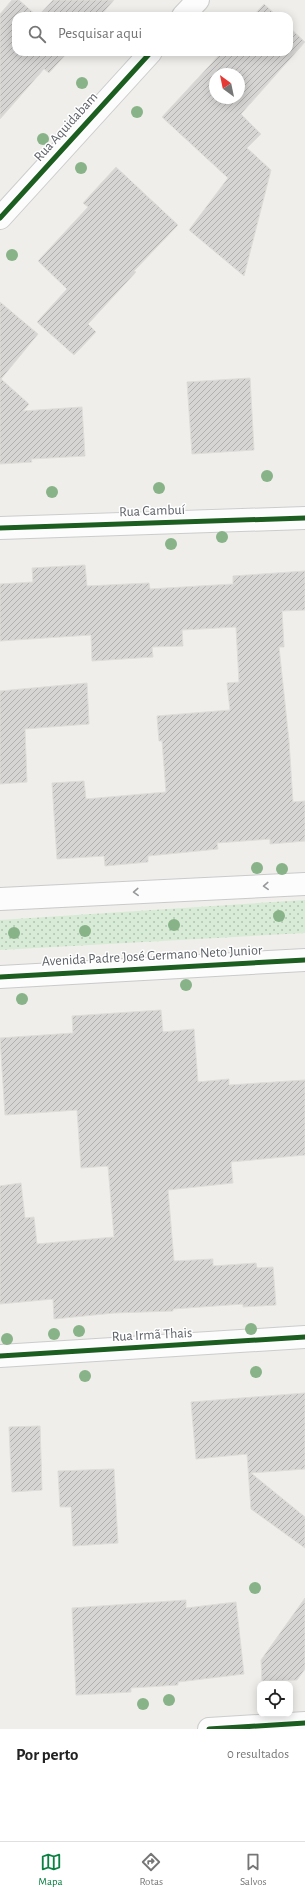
<!DOCTYPE html>
<html lang="pt">
<head>
<meta charset="utf-8">
<style>
	:root { --surface:#fff; --page:#f6f6f6; --text:#222; --muted:#767676; --line:#e0e0e0; --accent:#0b8043 }
	body { margin:0; font-family:"Alegreya Sans",sans-serif; background:var(--page); color:var(--text) }
	.controls { position:absolute; right:12px; bottom:12px; display:grid; overflow:hidden; border-radius:8px; box-shadow:0 2px 10px #0003 }
	.controls button { width:36px; height:36px; display:grid; place-items:center; padding:0; border:0; border-bottom:1px solid var(--line); background:var(--surface); color:var(--text); font:20px sans-serif }
	.compass { position:absolute; left:209px; top:68px; width:36px; height:36px; border-radius:50%; background:var(--surface); box-shadow:0 2px 10px #0003; rotate:327deg }
	.list { margin:0; padding:0; list-style:none }
	h2 { display:flex; justify-content:space-between; align-items:center; height:52px; margin:0; padding:0 16px; font-size:17px }
	h2 small { font-size:13px; font-weight:400; color:var(--muted) }
	.icon { flex:none; width:22px; height:22px; fill:none; stroke:currentColor; stroke-width:2; stroke-linecap:round; stroke-linejoin:round }
	.map { position:relative; flex:none; width:305px; height:1729px; overflow:hidden }
	.search { position:absolute; background:var(--surface); box-shadow:0 2px 10px #0003; left:12px; right:12px; top:12px; height:44px; display:flex; align-items:center; gap:10px; box-sizing:border-box; padding:0 14px; border-radius:12px; color:var(--muted); font-size:15px }
	.sheet { height:112px; background:var(--surface) }
	nav { display:flex; justify-content:space-around; align-items:center; box-sizing:border-box; height:56px; border-top:1px solid var(--line); background:var(--surface); font-size:11px; color:var(--muted) }
	nav a { display:grid; justify-items:center; gap:2px }
	nav .on { color:var(--accent) }
	.map>svg:first-child { display:block }
</style>
</head>
<body>
<div class="map">
<svg width="305" height="1729" viewBox="0 0 305 1729">
	<defs>
		<pattern id="park-dots" width="8" height="8" patternUnits="userSpaceOnUse"><rect width="8" height="8" fill="#d8ebd6"/><path d="M2 2h.1M6 6h.1" fill="none" stroke="#b2c2b1" stroke-width="1.8" stroke-linecap="round"/></pattern>
		<pattern id="building-hatch" width="6" height="6" patternUnits="userSpaceOnUse"><rect width="6" height="6" fill="#d6d5d3"/><path d="M-1 1l2-2M0 6l6-6M5 7l2-2" fill="none" stroke="#b1b0af"/></pattern>
	</defs>
	<rect width="100%" height="100%" fill="#efeeea"/>
	<path fill="url(#park-dots)" d="M 305,900 L 305,933 L 0,950 L 0,920 Z"/>
	<g fill="url(#building-hatch)" stroke="#deddd9" fill-rule="evenodd">
		<path d="M 12,0 L 19,0 L 37,16 L 16,16 L 16,52 L 68,52 L 49,73 L 44,69 L 0,119 L 0,14 Z"/>
		<path d="M 53,0 L 114,0 L 100,16 L 38,16 Z"/>
		<path d="M 264,4 L 277,16 L 253,16 Z"/>
		<path d="M 289,27 L 305,42 L 241,114 L 261,134 L 247,148 L 271,170 L 244,276 L 189,230 L 228,178 L 162,117 L 222,52 L 289,52 ZM 215,74 L 239,74 L 239,98 L 215,98 Z"/>
		<path d="M 116,167 L 178,225 L 134,271 L 136,272 L 88,324 L 96,332 L 74,355 L 37,322 L 67,289 L 38,261 L 88,207 L 83,203 Z"/>
		<path d="M 0,302 L 38,334 L 1,379 L 29,404 L 23,411 L 82,407 L 85,456 L 31,459 L 32,462 L 0,464 Z"/>
		<path d="M 250,378 L 254,450 L 192,454 L 187,382 Z"/>
		<path d="M 85,565 L 87,586 L 149,583 L 150,589 L 233,584 L 233,576 L 305,571 L 305,610 L 282,611 L 284,647 L 279,647 L 289,741 L 293,802 L 305,801 L 305,841 L 270,844 L 270,839 L 217,843 L 218,849 L 148,856 L 148,862 L 105,866 L 104,856 L 57,859 L 52,783 L 84,781 L 86,799 L 166,792 L 162,741 L 159,741 L 157,716 L 230,710 L 227,683 L 239,682 L 236,627 L 182,630 L 183,646 L 152,647 L 153,657 L 92,661 L 91,635 L 0,641 L 0,584 L 33,582 L 32,568 Z"/>
		<path d="M 87,683 L 89,724 L 25,729 L 27,782 L 0,784 L 0,691 Z"/>
		<path d="M 161,1010 L 163,1032 L 194,1029 L 198,1082 L 229,1079 L 229,1085 L 305,1080 L 305,1155 L 231,1162 L 233,1183 L 168,1190 L 174,1261 L 213,1259 L 213,1266 L 256,1263 L 257,1268 L 273,1267 L 276,1305 L 243,1307 L 243,1304 L 173,1309 L 173,1311 L 114,1313 L 54,1319 L 53,1299 L 0,1304 L 0,1186 L 21,1183 L 25,1218 L 34,1217 L 37,1244 L 114,1237 L 108,1166 L 81,1168 L 77,1110 L 5,1115 L 0,1038 L 73,1033 L 72,1016 Z"/>
		<path d="M 305,1393 L 305,1469 L 251,1473 L 305,1517 L 305,1548 L 251,1509 L 247,1454 L 196,1459 L 191,1402 Z"/>
		<path d="M 40,1426 L 42,1490 L 12,1492 L 9,1427 Z"/>
		<path d="M 114,1469 L 118,1543 L 73,1546 L 71,1507 L 60,1507 L 58,1471 Z"/>
		<path d="M 305,1598 L 305,1669 L 297,1680 L 262,1681 L 261,1660 Z"/>
		<path d="M 186,1600 L 186,1608 L 236,1602 L 244,1674 L 178,1682 L 178,1685 L 131,1688 L 131,1692 L 76,1695 L 72,1608 Z"/>
	</g>
	<g fill="none" stroke-linecap="round" stroke-linejoin="round">
		<defs>
			<g id="street">
				<path d="M 183,16 L 198,0"/>
				<path d="M 0,218 L 151,52"/>
				<path d="M 0,528 L 305,518"/>
				<path d="M 0,1356 L 305,1337"/>
				<path d="M 209,1729 L 305,1723"/>
			</g>
			<g id="secondary">
				<path d="M 0,899 L 305,884"/>
				<path d="M 0,977 L 305,960"/>
			</g>
		</defs>
		<use href="#street" stroke="#cbcccc" stroke-width="24"/>
		<use href="#secondary" stroke="#cacacb" stroke-width="24"/>
		<use href="#street" stroke="#fdfcfc" stroke-width="22"/>
		<use href="#secondary" stroke="#fdfcfc" stroke-width="22"/>
		<defs>
			<g id="cycleway">
				<path d="M 0,218 L 151,52"/>
				<path d="M 0,528 L 305,518"/>
				<path d="M 0,977 L 305,960"/>
				<path d="M 0,1356 L 305,1337"/>
				<path d="M 209,1729 L 305,1723"/>
			</g>
		</defs>
		<use href="#cycleway" stroke="#fff" stroke-width="8"/>
		<use href="#cycleway" stroke="#1b5e20" stroke-width="5"/>
	</g>
	<g fill="#88b388">
		<circle cx="82" cy="83" r="6"/>
		<circle cx="137" cy="112" r="6"/>
		<circle cx="43" cy="139" r="6"/>
		<circle cx="81" cy="168" r="6"/>
		<circle cx="12" cy="255" r="6"/>
		<circle cx="267" cy="476" r="6"/>
		<circle cx="159" cy="488" r="6"/>
		<circle cx="52" cy="492" r="6"/>
		<circle cx="222" cy="537" r="6"/>
		<circle cx="171" cy="544" r="6"/>
		<circle cx="257" cy="868" r="6"/>
		<circle cx="282" cy="869" r="6"/>
		<circle cx="279" cy="916" r="6"/>
		<circle cx="174" cy="925" r="6"/>
		<circle cx="85" cy="931" r="6"/>
		<circle cx="14" cy="933" r="6"/>
		<circle cx="186" cy="985" r="6"/>
		<circle cx="22" cy="999" r="6"/>
		<circle cx="251" cy="1329" r="6"/>
		<circle cx="79" cy="1331" r="6"/>
		<circle cx="54" cy="1334" r="6"/>
		<circle cx="7" cy="1339" r="6"/>
		<circle cx="256" cy="1372" r="6"/>
		<circle cx="85" cy="1376" r="6"/>
		<circle cx="255" cy="1588" r="6"/>
		<circle cx="169" cy="1700" r="6"/>
		<circle cx="143" cy="1704" r="6"/>
	</g>
	<defs><path id="oneway-chevron" d="M-2-3.5L2.5 0L-2 3.5" fill="none" stroke-width="1.6" stroke-linecap="round" stroke-linejoin="round"/></defs>
	<g stroke="#96999c">
		<use href="#oneway-chevron" transform="translate(266 886) rotate(177)"/>
		<use href="#oneway-chevron" transform="translate(136 892) rotate(177)"/>
	</g>
	<g text-anchor="middle" dominant-baseline="central" stroke-width="3" stroke-linejoin="round" paint-order="stroke">
		<g font-size="14" fill="#5f6368" stroke="#fff">
			<text transform="translate(66 127) rotate(-48)">Rua Aquidabam</text>
			<text transform="translate(152 511) rotate(-2)">Rua Cambuí</text>
			<text transform="translate(152 956) rotate(-3)">Avenida Padre José Germano Neto Junior</text>
			<text transform="translate(152 1335) rotate(-3)">Rua Irmã Thais</text>
		</g>
	</g>
</svg>
<div class="controls">
<button><svg class="icon" aria-label="locate" viewBox="0 0 24 24"><circle cx="12" cy="12" r="6"/><path d="M12 2v4M12 18v4M2 12h4M18 12h4"/></svg></button>
</div>
<svg class="compass" viewBox="-18 -18 36 36"><path d="M0-13l5 13h-10z" fill="#e53935"/><path d="M0 13l5-13h-10z" fill="#767676"/></svg>
<div class="search"><svg class="icon" aria-label="search" viewBox="0 0 24 24"><circle cx="10" cy="10" r="6"/><path d="M15 15l6 6"/></svg>Pesquisar aqui</div>
</div>
<section class="sheet">
<h2>Por perto<small>0 resultados</small></h2>
<ul class="list">
</ul>
</section>
<nav>
<a class="on"><svg class="icon" aria-label="map" viewBox="0 0 24 24"><path d="M3 6l6-2 6 2 6-2v14l-6 2-6-2-6 2zM9 4v14M15 6v14"/></svg>Mapa</a>
<a><svg class="icon" aria-label="directions" viewBox="0 0 24 24"><path d="M12 3l9 9-9 9-9-9zM9 14v-3h6M13 9l2 2-2 2"/></svg>Rotas</a>
<a><svg class="icon" aria-label="saved" viewBox="0 0 24 24"><path d="M7 4h10v16l-5-4-5 4z"/></svg>Salvos</a>
</nav>
</body>
</html>
